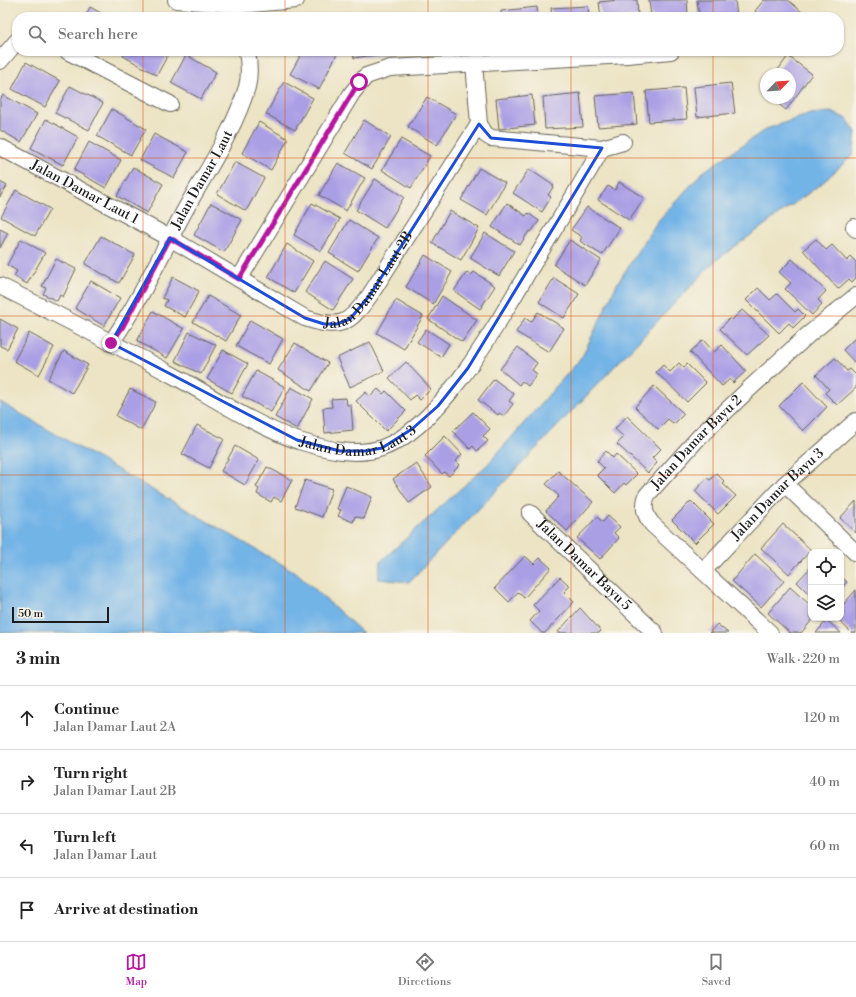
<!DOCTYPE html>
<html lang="en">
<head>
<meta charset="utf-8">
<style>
	:root { --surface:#fff; --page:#f2f2f2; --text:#222; --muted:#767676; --line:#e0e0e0; --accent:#b5179e }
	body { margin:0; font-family:"Libre Bodoni",serif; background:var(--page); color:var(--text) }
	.controls { position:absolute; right:12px; bottom:12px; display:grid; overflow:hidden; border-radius:8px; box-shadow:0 1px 3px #0004 }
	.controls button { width:36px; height:36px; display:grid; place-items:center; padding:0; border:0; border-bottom:1px solid var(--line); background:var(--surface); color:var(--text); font:20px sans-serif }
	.compass { position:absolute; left:760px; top:68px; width:36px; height:36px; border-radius:50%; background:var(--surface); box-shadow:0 1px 3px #0004; rotate:65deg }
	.scale { position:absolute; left:12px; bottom:10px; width:97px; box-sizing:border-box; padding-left:4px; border:2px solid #1c1c1c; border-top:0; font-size:11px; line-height:14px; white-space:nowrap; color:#1c1c1c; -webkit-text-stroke:3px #f7f3e8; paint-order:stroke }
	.stop { position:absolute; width:12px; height:12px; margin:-9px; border:3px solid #b5179e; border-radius:50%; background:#fff }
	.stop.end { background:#b5179e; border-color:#fff; box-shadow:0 1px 4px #0008 }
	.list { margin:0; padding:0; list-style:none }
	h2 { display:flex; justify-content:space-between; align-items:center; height:52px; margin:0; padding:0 16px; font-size:17px }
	h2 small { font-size:13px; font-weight:400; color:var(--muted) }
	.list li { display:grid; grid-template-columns:26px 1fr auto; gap:12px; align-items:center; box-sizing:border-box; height:64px; padding:0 16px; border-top:1px solid var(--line) }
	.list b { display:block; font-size:15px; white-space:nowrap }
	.list p { margin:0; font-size:13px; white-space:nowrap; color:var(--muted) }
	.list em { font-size:13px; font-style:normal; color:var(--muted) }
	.icon { flex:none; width:22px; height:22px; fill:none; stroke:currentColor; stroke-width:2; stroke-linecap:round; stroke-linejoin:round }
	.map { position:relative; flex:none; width:856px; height:633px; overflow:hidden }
	.search { position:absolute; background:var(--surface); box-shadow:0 1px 3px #0004; left:12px; right:12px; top:12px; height:44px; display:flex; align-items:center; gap:10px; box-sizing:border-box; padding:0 14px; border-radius:16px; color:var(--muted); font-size:15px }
	.sheet { height:308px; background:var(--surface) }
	nav { display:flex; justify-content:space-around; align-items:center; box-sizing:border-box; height:56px; border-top:1px solid var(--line); background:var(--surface); font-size:11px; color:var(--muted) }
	nav a { display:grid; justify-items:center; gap:2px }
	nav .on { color:var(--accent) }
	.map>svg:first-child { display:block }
</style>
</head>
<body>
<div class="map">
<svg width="856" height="633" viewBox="0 0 856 633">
	<rect width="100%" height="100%" fill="#f7f3e8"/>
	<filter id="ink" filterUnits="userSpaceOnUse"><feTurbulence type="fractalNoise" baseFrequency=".025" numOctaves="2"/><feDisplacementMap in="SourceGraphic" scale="8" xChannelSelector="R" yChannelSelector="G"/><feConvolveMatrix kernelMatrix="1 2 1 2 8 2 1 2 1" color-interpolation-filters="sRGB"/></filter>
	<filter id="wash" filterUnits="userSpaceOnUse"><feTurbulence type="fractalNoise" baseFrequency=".012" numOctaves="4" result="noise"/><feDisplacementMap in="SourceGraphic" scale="16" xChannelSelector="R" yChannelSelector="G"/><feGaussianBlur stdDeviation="0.9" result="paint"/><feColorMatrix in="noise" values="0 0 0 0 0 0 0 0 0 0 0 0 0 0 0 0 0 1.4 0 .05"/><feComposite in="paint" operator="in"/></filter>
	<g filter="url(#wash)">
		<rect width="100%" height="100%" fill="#ece4c4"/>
		<g fill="#73b4e7" stroke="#486882">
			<path d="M 831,112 L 847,119 L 856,132 L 853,155 L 821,184 L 715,261 L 409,582 L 378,579 L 381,561 L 488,464 L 582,357 L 617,284 L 657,222 L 703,172 L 766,129 L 810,114 Z"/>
			<path d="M 0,402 L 297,573 L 363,633 L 0,633 Z"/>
		</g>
		<g id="blocks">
			<g fill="#aa9fe5">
				<path d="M 618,0 L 637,0 L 638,17 L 601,17 L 599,2 Z"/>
				<path d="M 649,0 L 687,0 L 688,17 L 651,17 Z"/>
				<path d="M 697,0 L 735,0 L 737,17 L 699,17 Z"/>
				<path d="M 764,0 L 788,0 L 808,17 L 762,17 L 755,11 Z"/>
				<path d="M 588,6 L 589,17 L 552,17 L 551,8 Z"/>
				<path d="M 90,7 L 108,17 L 85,17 Z"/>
				<path d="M 537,7 L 538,17 L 501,17 L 501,11 Z"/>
				<path d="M 489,15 L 489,17 L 476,17 L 476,16 Z"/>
				<path d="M 126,51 L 170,51 L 157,75 L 123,56 Z"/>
				<path d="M 303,51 L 332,51 L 337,54 L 319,89 L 290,74 Z"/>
				<path d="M 353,51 L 394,51 L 394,52 L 354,58 Z"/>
				<path d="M 405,51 L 419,51 L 419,52 L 405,54 Z"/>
				<path d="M 186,55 L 216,72 L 201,99 L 171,83 Z"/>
				<path d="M 788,56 L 812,74 L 786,110 L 771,98 L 790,98 L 790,74 L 775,74 Z"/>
				<path d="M 26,62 L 60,81 L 45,107 L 12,89 Z"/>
				<path d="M 284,82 L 313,98 L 295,130 L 266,114 Z"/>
				<path d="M 731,83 L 735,113 L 697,117 L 694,87 Z"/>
				<path d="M 70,86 L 103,103 L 89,130 L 55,113 Z"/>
				<path d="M 766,86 L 766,94 L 762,91 Z"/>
				<path d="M 684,88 L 687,119 L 649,122 L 646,91 Z"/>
				<path d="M 580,93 L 583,127 L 545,129 L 543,97 Z"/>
				<path d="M 634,93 L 637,124 L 598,127 L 595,96 Z"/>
				<path d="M 3,95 L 37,114 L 21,142 L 0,130 L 0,100 Z"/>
				<path d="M 532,95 L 535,125 L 499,129 L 496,99 Z"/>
				<path d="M 427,97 L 456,114 L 437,145 L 408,127 Z"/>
				<path d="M 112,109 L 146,129 L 131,155 L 97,136 Z"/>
				<path d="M 46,119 L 78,137 L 63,165 L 31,148 Z"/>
				<path d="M 364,120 L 391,137 L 372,169 L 345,153 Z"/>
				<path d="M 259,122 L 288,139 L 271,170 L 242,153 Z"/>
				<path d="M 154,134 L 188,152 L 174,178 L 140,160 Z"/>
				<path d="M 401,139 L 430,156 L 411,188 L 382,170 Z"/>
				<path d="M 89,142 L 121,160 L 106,188 L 74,170 Z"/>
				<path d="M 235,162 L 264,178 L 246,211 L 217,194 Z"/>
				<path d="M 338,163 L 365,178 L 346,211 L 319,195 Z"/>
				<path d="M 133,167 L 163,184 L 147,213 L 117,196 Z"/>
				<path d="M 479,168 L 505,183 L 487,215 L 461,200 Z"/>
				<path d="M 529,169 L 554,186 L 548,195 L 551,197 L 542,212 L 513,193 Z"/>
				<path d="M 375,179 L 404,197 L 385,228 L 356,210 Z"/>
				<path d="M 0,182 L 7,186 L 0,197 Z"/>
				<path d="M 619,182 L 644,198 L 629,220 L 598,200 L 608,186 L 615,190 Z"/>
				<path d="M 16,190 L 50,209 L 35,236 L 1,217 Z"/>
				<path d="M 211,203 L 242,220 L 224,252 L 194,235 Z"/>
				<path d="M 312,203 L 340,219 L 321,251 L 294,235 Z"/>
				<path d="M 507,203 L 526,216 L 528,213 L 539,221 L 531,232 L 529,231 L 520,245 L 492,227 Z"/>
				<path d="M 587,207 L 620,228 L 602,255 L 580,241 L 582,237 L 571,230 Z"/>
				<path d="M 450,211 L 479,228 L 461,260 L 432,243 Z"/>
				<path d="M 349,220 L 378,238 L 358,271 L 329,253 Z"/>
				<path d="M 0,229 L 8,233 L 0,248 Z"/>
				<path d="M 485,233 L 514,251 L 499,276 L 470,258 Z"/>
				<path d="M 101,236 L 135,255 L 119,283 L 85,264 Z"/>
				<path d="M 21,239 L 45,253 L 27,284 L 14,276 L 17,271 L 7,265 Z"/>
				<path d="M 816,239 L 826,250 L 832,245 L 847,261 L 851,257 L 856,262 L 856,278 L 852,282 L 849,279 L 838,289 L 803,250 Z"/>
				<path d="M 570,240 L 601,260 L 585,285 L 554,265 Z"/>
				<path d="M 287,244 L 313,261 L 294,293 L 268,277 Z"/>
				<path d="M 425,255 L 452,272 L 433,304 L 406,287 Z"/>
				<path d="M 56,259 L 76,269 L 63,297 L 60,295 L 57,301 L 43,294 L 46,288 L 42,286 Z"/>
				<path d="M 792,259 L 826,291 L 818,300 L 822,304 L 812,315 L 785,289 L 791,283 L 779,272 Z"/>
				<path d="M 325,261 L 353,279 L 333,310 L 305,292 Z"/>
				<path d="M 467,272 L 471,275 L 474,272 L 495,286 L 480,309 L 454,291 Z"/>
				<path d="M 173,277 L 199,291 L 185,317 L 164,306 L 167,300 L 162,298 Z"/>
				<path d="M 554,278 L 579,294 L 564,318 L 539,302 Z"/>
				<path d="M 91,281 L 120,298 L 104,326 L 75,308 Z"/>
				<path d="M 758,288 L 770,300 L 777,294 L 795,312 L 798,309 L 805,316 L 793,328 L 789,323 L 779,333 L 746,300 Z"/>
				<path d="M 208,296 L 241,315 L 226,341 L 193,322 Z"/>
				<path d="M 442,296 L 477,320 L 462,342 L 428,319 Z"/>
				<path d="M 396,300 L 423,316 L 404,349 L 377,333 Z"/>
				<path d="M 742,310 L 769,335 L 747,355 L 720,329 L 730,318 L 732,320 Z"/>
				<path d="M 153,311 L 184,329 L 167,358 L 137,341 Z"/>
				<path d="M 538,312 L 564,328 L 549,352 L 516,332 L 525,318 L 531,322 Z"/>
				<path d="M 0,319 L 18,329 L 7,349 L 0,346 Z"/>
				<path d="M 250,320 L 283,339 L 269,364 L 236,346 Z"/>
				<path d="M 426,329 L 449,344 L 441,357 L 417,342 Z"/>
				<path d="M 189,332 L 216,345 L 201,374 L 175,361 Z"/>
				<path d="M 29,333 L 54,347 L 39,375 L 14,361 Z"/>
				<path d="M 856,337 L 856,364 L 843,350 Z"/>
				<path d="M 703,340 L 714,352 L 722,345 L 746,371 L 733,383 L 730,379 L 722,386 L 690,352 Z"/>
				<path d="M 370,342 L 384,371 L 350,387 L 337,358 Z"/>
				<path d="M 295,343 L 328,363 L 311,391 L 278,370 Z"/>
				<path d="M 518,347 L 537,363 L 532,370 L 537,374 L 528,386 L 522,381 L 519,385 L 500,369 Z"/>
				<path d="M 223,350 L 248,364 L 232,393 L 207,379 Z"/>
				<path d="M 64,351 L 88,365 L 72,393 L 48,379 Z"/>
				<path d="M 835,358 L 847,371 L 850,369 L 856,375 L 856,388 L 837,405 L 825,393 L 829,389 L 816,375 Z"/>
				<path d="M 406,362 L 431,389 L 420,400 L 415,395 L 410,400 L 389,378 Z"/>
				<path d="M 679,363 L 684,368 L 687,364 L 706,383 L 687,402 L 656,372 L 663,365 L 670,372 Z"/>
				<path d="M 256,371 L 285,387 L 271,412 L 242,396 Z"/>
				<path d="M 494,379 L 514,394 L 509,401 L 513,404 L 504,416 L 499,413 L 498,415 L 478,400 Z"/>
				<path d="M 803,382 L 827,407 L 803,431 L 779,406 Z"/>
				<path d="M 654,386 L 684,414 L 674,424 L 668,419 L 658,429 L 635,407 Z"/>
				<path d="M 291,387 L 313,399 L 297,429 L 275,417 Z"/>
				<path d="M 130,389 L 156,402 L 141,430 L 116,416 Z"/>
				<path d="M 378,389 L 383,394 L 386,391 L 406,411 L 386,431 L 356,401 L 366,392 L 370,397 Z"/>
				<path d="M 346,398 L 347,405 L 351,405 L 353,430 L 325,433 L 323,408 L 332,407 L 331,399 Z"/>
				<path d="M 473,412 L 490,429 L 483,436 L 488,441 L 477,451 L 473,446 L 470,449 L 453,431 Z"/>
				<path d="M 627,416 L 661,449 L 652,458 L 657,463 L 648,473 L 617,444 L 624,437 L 615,429 Z"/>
				<path d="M 197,425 L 224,439 L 209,468 L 182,454 Z"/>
				<path d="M 445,436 L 462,454 L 456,461 L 460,465 L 449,476 L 444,472 L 442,474 L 425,456 Z"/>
				<path d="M 235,446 L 259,460 L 245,485 L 221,471 Z"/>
				<path d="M 606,451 L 613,458 L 616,454 L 637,474 L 626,485 L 624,483 L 615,493 L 597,475 L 604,468 L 597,461 Z"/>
				<path d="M 416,463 L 432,487 L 409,503 L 393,479 Z"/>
				<path d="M 267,467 L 292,480 L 281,501 L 274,497 L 271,502 L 257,494 L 259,489 L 256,487 Z"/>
				<path d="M 558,471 L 593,502 L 567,531 L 546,511 L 559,496 L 546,484 Z"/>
				<path d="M 716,473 L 724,481 L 722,483 L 736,496 L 718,514 L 695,491 L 707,478 L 710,480 Z"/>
				<path d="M 305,480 L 332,489 L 322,517 L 295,507 Z"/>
				<path d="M 346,486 L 372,497 L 364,519 L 355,516 L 353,522 L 338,516 L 341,510 L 337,509 Z"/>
				<path d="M 691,501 L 714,524 L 695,543 L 672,520 Z"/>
				<path d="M 856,501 L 856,533 L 840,518 Z"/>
				<path d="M 608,516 L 620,527 L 614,533 L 619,538 L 600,559 L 577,538 L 597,517 L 603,522 Z"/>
				<path d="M 783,524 L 811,550 L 789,574 L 761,548 Z"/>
				<path d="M 755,554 L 784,581 L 761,607 L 732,581 Z"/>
				<path d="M 525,556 L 534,564 L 540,558 L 551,568 L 524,598 L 518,592 L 509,602 L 495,588 Z"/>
				<path d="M 811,567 L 811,596 L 797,582 Z"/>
				<path d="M 841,576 L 847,582 L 841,589 Z"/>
				<path d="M 560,577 L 570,586 L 564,592 L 574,602 L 545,633 L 542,633 L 530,621 L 539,611 L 533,605 Z"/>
				<path d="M 790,587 L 811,606 L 811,618 L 814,618 L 801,633 L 790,633 L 768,613 Z"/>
				<path d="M 856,590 L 856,633 L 852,633 L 836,618 L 841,618 L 841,607 Z"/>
				<path d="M 580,608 L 601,631 L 599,633 L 557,633 Z"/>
				<path d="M 827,620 L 841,633 L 816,633 Z"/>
				<path d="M 717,624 L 728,633 L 709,633 Z"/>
			</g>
		</g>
	</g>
	<g filter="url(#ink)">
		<use href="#blocks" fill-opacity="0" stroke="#656257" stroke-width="1"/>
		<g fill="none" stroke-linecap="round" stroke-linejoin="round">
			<defs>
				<g id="minor">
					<path d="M 176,0 L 240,5 L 296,0"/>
					<path d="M 67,51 L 170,104"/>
					<path d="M 0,61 L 17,41"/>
					<path d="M 474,63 L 479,124 L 485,134 L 491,138 L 602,148 L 623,142"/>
					<path id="s1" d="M 0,147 L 170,238 L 305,318 C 341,330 349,324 370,295 L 479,124"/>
					<path d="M 854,227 L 856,229"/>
					<path d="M 239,279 L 352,93 L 366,76 L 390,68 L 627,55 L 671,51"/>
					<path id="s2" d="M 0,286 C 60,316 119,346 178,378 C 216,399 258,427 299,441 C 325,449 355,457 382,448 C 441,427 497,324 528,272 C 553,231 578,190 602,148"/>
					<path id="s3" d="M 111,343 C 140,301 161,254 185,210 C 206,172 235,129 247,87 C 250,76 249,63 247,51"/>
					<path d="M 785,484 L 856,553"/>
					<path id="s4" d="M 530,513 L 655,633"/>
					<path id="s5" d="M 703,571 L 785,484 L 856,421"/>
					<path id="s6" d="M 770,633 L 652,524 C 644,514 643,507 647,495 L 700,436 L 749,389 L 808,335 L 856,296"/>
				</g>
			</defs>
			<use href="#minor" stroke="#656257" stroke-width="18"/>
			<use href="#minor" stroke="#fff" stroke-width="16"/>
		</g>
	</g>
	<g fill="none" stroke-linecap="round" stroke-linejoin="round" filter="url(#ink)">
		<path stroke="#b5179e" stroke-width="5" d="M 111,343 L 122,328 L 170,238 L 239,279 L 359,82"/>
	</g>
	<path fill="none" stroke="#1d4ed8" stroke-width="3" stroke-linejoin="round" d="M 479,124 L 491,138 L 602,148 L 468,368 L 438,406 L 412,429 L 382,448 L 366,451 L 340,451 L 297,440 L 111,343 L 170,238 L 305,318 L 324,324 L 337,324 L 350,319 L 370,295 Z"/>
	<path fill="none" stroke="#de560d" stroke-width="1" stroke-opacity="0.55" d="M 143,0 L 143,17M 285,0 L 285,17M 428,0 L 428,17M 571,0 L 571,17M 713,0 L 713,17M 143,51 L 143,633M 285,51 L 285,633M 428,51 L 428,633M 571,51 L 571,633M 713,51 L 713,633M 0,158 L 856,158M 0,316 L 856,316M 0,475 L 856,475"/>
	<g text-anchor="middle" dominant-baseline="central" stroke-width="3" stroke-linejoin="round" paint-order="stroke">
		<g font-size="14" fill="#1c1c1c" stroke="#f7f3e8">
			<text stroke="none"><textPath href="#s3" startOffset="187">Jalan Damar Laut</textPath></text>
			<text stroke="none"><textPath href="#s1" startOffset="96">Jalan Damar Laut 1</textPath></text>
			<text stroke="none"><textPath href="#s1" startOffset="435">Jalan Damar Laut 2B</textPath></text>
			<text stroke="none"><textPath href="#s2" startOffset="399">Jalan Damar Laut 3</textPath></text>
			<text stroke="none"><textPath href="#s6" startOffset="264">Jalan Damar Bayu 2</textPath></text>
			<text stroke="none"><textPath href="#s5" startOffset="107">Jalan Damar Bayu 3</textPath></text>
			<text stroke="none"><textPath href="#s4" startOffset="75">Jalan Damar Bayu 5</textPath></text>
		</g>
	</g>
</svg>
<div class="controls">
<button><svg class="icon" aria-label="locate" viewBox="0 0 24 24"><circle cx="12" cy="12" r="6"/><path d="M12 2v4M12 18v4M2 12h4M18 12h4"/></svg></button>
<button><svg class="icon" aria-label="layers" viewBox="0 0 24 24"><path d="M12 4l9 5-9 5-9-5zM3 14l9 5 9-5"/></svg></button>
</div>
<svg class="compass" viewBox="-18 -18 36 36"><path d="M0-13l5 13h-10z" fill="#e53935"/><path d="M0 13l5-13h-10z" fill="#767676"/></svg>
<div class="scale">50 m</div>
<div class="stop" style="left:359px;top:82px"></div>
<div class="stop end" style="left:111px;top:343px"></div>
<div class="search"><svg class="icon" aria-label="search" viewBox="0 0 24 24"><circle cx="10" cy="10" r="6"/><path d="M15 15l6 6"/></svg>Search here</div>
</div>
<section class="sheet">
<h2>3 min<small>Walk · 220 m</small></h2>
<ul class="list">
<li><svg class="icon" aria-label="ahead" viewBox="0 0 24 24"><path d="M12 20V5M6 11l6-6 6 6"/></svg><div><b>Continue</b><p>Jalan Damar Laut 2A</p></div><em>120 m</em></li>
<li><svg class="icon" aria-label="right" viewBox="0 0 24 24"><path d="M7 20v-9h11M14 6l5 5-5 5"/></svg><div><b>Turn right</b><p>Jalan Damar Laut 2B</p></div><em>40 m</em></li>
<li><svg class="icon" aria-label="left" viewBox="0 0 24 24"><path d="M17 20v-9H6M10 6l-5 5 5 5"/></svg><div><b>Turn left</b><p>Jalan Damar Laut</p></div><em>60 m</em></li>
<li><svg class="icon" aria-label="arrive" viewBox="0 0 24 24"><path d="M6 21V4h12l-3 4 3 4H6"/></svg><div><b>Arrive at destination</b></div></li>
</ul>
</section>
<nav>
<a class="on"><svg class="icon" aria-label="map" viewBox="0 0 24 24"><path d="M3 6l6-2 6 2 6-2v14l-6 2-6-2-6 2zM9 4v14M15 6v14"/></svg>Map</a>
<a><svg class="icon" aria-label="directions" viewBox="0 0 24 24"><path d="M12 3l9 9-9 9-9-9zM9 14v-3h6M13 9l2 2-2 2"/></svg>Directions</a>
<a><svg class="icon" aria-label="saved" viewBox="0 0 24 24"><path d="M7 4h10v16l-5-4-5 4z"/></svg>Saved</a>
</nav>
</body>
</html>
